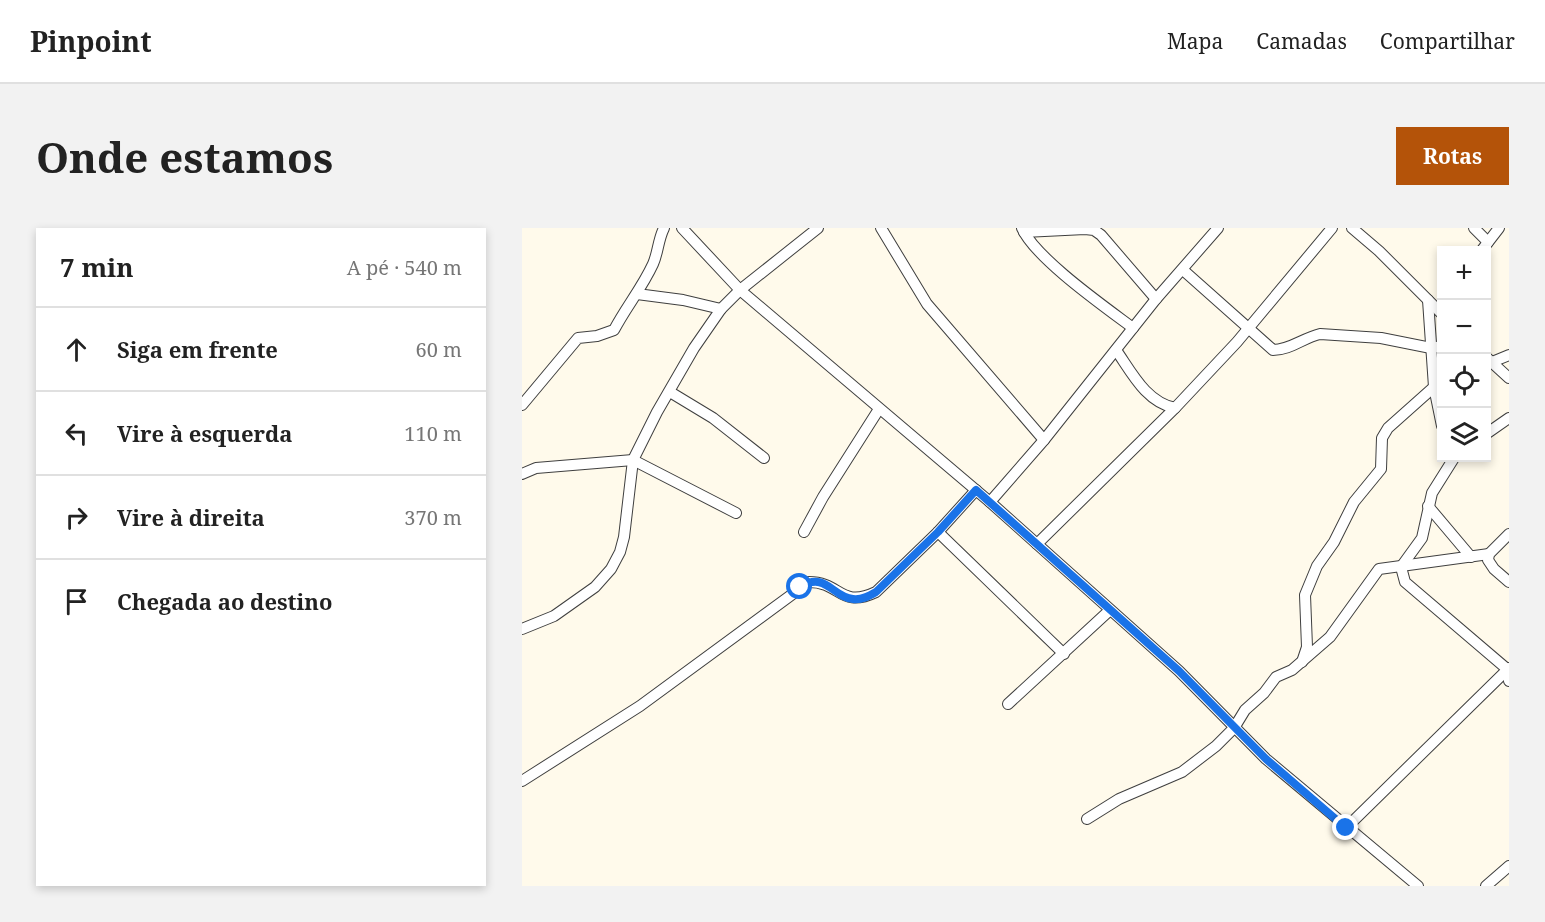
<!DOCTYPE html>
<html lang="pt">
<head>
<meta charset="utf-8">
<style>
	:root { --surface:#fff; --page:#f2f2f2; --text:#222; --muted:#767676; --line:#e0e0e0; --accent:#b45309 }
	body { margin:0; font-family:"Noto Serif",serif; background:var(--page); color:var(--text) }
	.controls { position:absolute; right:18px; top:18px; display:grid; overflow:hidden; border-radius:0px; box-shadow:0 3px 9px #0003 }
	.controls button { width:54px; height:54px; display:grid; place-items:center; padding:0; border:0; border-bottom:2px solid var(--line); background:var(--surface); color:var(--text); font:30px sans-serif }
	.stop { position:absolute; width:18px; height:18px; margin:-14px; border:4px solid #1a73e8; border-radius:50%; background:#fff }
	.stop.end { background:#1a73e8; border-color:#fff; box-shadow:0 2px 6px #0008 }
	.list { margin:0; padding:0; list-style:none }
	h2 { display:flex; justify-content:space-between; align-items:center; height:78px; margin:0; padding:0 24px; font-size:26px }
	h2 small { font-size:20px; font-weight:400; color:var(--muted) }
	.list li { display:grid; grid-template-columns:39px 1fr auto; gap:18px; align-items:center; box-sizing:border-box; height:84px; padding:0 24px; border-top:2px solid var(--line) }
	.list b { display:block; font-size:22px; white-space:nowrap }
	.list em { font-size:20px; font-style:normal; color:var(--muted) }
	.icon { flex:none; width:33px; height:33px; fill:none; stroke:currentColor; stroke-width:2; stroke-linecap:round; stroke-linejoin:round }
	.map { position:relative; flex:none; width:987px; height:658px; overflow:hidden; border-radius:0px }
	header { display:flex; align-items:center; gap:36px; box-sizing:border-box; height:84px; padding:0 30px; background:var(--surface); border-bottom:2px solid var(--line) }
	header strong { font-size:28px }
	nav { display:flex; gap:33px; margin-inline-start:auto; font-size:21px }
	.intro { display:flex; align-items:center; justify-content:space-between; box-sizing:border-box; height:144px; padding:0 36px }
	h1 { margin:0; font-size:42px }
	.button { padding:15px 27px; border-radius:0px; background:var(--accent); color:#fff; font-size:21px; font-weight:700 }
	main { display:flex; gap:36px; padding:0 36px }
	aside { flex:1; background:var(--surface); border-radius:0px; box-shadow:0 3px 9px #0003 }
	.map>svg:first-child { display:block }
</style>
</head>
<body>
<header>
<strong>Pinpoint</strong>
<nav><a>Mapa</a><a>Camadas</a><a>Compartilhar</a></nav>
</header>
<div class="intro"><h1>Onde estamos</h1><a class="button">Rotas</a></div>
<main>
<aside>
<h2>7 min<small>A pé · 540 m</small></h2>
<ul class="list">
<li><svg class="icon" aria-label="ahead" viewBox="0 0 24 24"><path d="M12 20V5M6 11l6-6 6 6"/></svg><div><b>Siga em frente</b></div><em>60 m</em></li>
<li><svg class="icon" aria-label="left" viewBox="0 0 24 24"><path d="M17 20v-9H6M10 6l-5 5 5 5"/></svg><div><b>Vire à esquerda</b></div><em>110 m</em></li>
<li><svg class="icon" aria-label="right" viewBox="0 0 24 24"><path d="M7 20v-9h11M14 6l5 5-5 5"/></svg><div><b>Vire à direita</b></div><em>370 m</em></li>
<li><svg class="icon" aria-label="arrive" viewBox="0 0 24 24"><path d="M6 21V4h12l-3 4 3 4H6"/></svg><div><b>Chegada ao destino</b></div></li>
</ul>
</aside>
<div class="map">
<svg width="987" height="658" viewBox="0 0 987 658">
	<rect width="100%" height="100%" fill="#fffaeb"/>
	<g fill="none" stroke-linecap="round" stroke-linejoin="round">
		<defs>
			<g id="street">
				<path d="M 160,0 L 218,62 L 468,274 L 657,443 L 744,531 L 896,658"/>
				<path d="M 359,0 L 405,76 L 522,212"/>
				<path d="M 500,0 C 513,30 583,79 611,100"/>
				<path d="M 830,0 L 857,23 L 920,86"/>
				<path d="M 952,0 L 966,14"/>
				<path d="M 502,4 L 563,1 L 572,2 L 579,7 L 634,71"/>
				<path d="M 960,22 L 977,0"/>
				<path d="M 661,42 L 751,122 C 768,122 781,110 798,106 L 859,110 L 909,120 L 920,118"/>
				<path d="M 115,66 L 161,72 L 199,81"/>
				<path d="M 906,72 L 912,159 L 920,198"/>
				<path d="M 594,122 C 610,145 624,174 653,180"/>
				<path d="M 964,129 L 987,150"/>
				<path d="M 970,134 L 987,127"/>
				<path d="M 148,164 L 191,190 L 242,230"/>
				<path d="M 0,177 L 56,110 L 75,108 L 92,102 C 104,79 120,60 131,36 C 136,25 136,12 142,0"/>
				<path d="M 964,206 L 987,190"/>
				<path d="M 932,230 L 910,265 L 900,310 L 879,339 L 883,354 L 985,441 L 987,453"/>
				<path d="M 0,246 L 14,240 L 111,232 L 214,285"/>
				<path d="M 468,274 L 522,212 L 634,71 L 696,0"/>
				<path d="M 906,278 L 949,329"/>
				<path d="M 282,304 L 301,269 L 357,181"/>
				<path d="M 416,304 L 542,426"/>
				<path d="M 987,306 L 967,326 L 966,332 L 972,341 L 987,354"/>
				<path d="M 515,316 L 653,180 L 715,114 L 810,0"/>
				<path d="M 0,401 L 32,388 L 73,359 L 89,341 L 98,324 L 102,309 L 111,232 L 135,184 L 172,120 L 199,81 L 218,62 L 296,0"/>
				<path d="M 780,434 L 785,419 L 783,367 L 795,338 L 812,314 L 832,274 L 859,241 L 860,210 L 866,200 L 912,159"/>
				<path d="M 486,476 L 588,382"/>
				<path d="M 0,553 L 118,478 L 287,354 C 319,354 318,381 354,364 L 416,304 L 454,262"/>
				<path d="M 565,591 L 597,571 L 660,544 L 694,518 L 712,500 L 723,482 L 742,465 L 754,449 L 770,442 L 808,409 L 857,341 L 967,326"/>
				<path d="M 824,600 L 987,440"/>
				<path d="M 964,658 L 987,638"/>
			</g>
		</defs>
		<use href="#street" stroke="#3f3f3f" stroke-width="12"/>
		<use href="#street" stroke="#fff" stroke-width="10"/>
	</g>
	<g fill="none" stroke-linecap="round" stroke-linejoin="round">
		<path stroke="#1a73e8" stroke-width="8" d="M 278,359 C 304,343 310,369 331,371 C 340,372 347,368 354,364 L 416,304 L 454,262 L 657,443 L 744,531 L 824,600"/>
	</g>
</svg>
<div class="controls">
<button>+</button>
<button>−</button>
<button><svg class="icon" aria-label="locate" viewBox="0 0 24 24"><circle cx="12" cy="12" r="6"/><path d="M12 2v4M12 18v4M2 12h4M18 12h4"/></svg></button>
<button><svg class="icon" aria-label="layers" viewBox="0 0 24 24"><path d="M12 4l9 5-9 5-9-5zM3 14l9 5 9-5"/></svg></button>
</div>
<div class="stop" style="left:278px;top:359px"></div>
<div class="stop end" style="left:824px;top:600px"></div>
</div>
</main>
</body>
</html>
